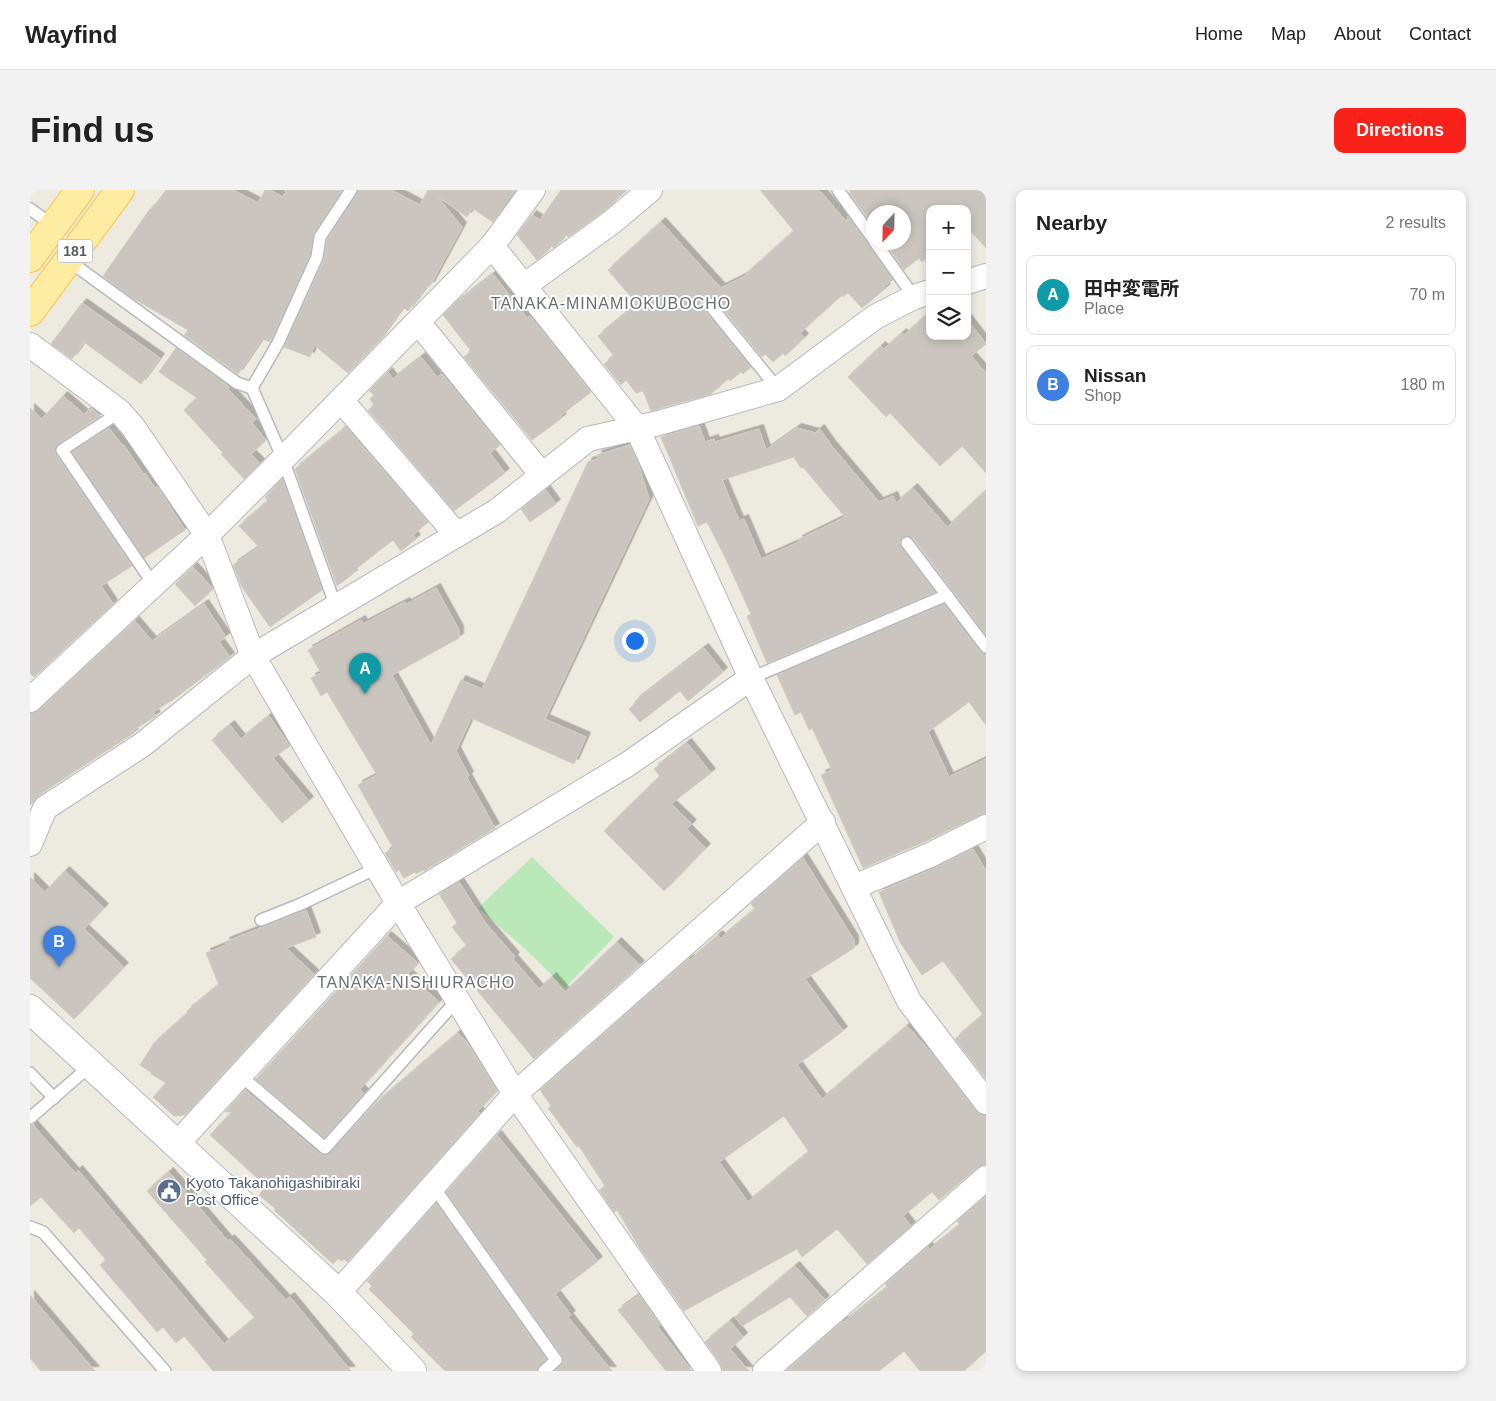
<!DOCTYPE html>
<html lang="en">
<head>
<meta charset="utf-8">
<style>
	:root { --surface:#fff; --page:#f2f2f2; --text:#222; --muted:#767676; --line:#e0e0e0; --accent:#f9211a }
	body { margin:0; font-family:Arial,"Noto Sans JP",sans-serif; background:var(--page); color:var(--text) }
	.controls { position:absolute; right:15px; top:15px; display:grid; overflow:hidden; border-radius:10px; box-shadow:0 2px 8px #0003 }
	.controls button { width:45px; height:45px; display:grid; place-items:center; padding:0; border:0; border-bottom:1px solid var(--line); background:var(--surface); color:var(--text); font:25px sans-serif }
	.compass { position:absolute; left:836px; top:15px; width:45px; height:45px; border-radius:50%; background:var(--surface); box-shadow:0 2px 8px #0003; rotate:202deg }
	.you { position:absolute; left:604px; top:450px; width:18px; height:18px; margin:-12px; border:4px solid #fff; border-radius:50%; background:#1a73e8; box-shadow:0 0 0 8px #1a73e833 }
	.badge { display:grid; place-items:center; width:32px; height:32px; border-radius:50%; background:var(--accent); color:#fff; font-size:16px; font-weight:700 }
	.pin { position:absolute; translate:-50% -41px; filter:drop-shadow(0 1px 2px #0008) }
	.pin::after { content:''; position:absolute; top:26px; width:18px; height:15px; background:inherit; clip-path:polygon(0 0,100% 0,50% 100%) }
	.list { margin:0; padding:0; list-style:none }
	h2 { display:flex; justify-content:space-between; align-items:center; height:65px; margin:0; padding:0 20px; font-size:21px }
	h2 small { font-size:16px; font-weight:400; color:var(--muted) }
	.list li { display:grid; grid-template-columns:32px 1fr auto; gap:15px; align-items:center; box-sizing:border-box; height:80px; margin:0 10px 10px; padding:0 10px; border:1px solid var(--line); border-radius:10px }
	.list b { display:block; font-size:19px; white-space:nowrap }
	.list p { margin:0; font-size:16px; white-space:nowrap; color:var(--muted) }
	.list em { font-size:16px; font-style:normal; color:var(--muted) }
	.icon { flex:none; width:28px; height:28px; fill:none; stroke:currentColor; stroke-width:2; stroke-linecap:round; stroke-linejoin:round }
	.map { position:relative; flex:none; width:956px; height:1181px; overflow:hidden; border-radius:10px }
	header { display:flex; align-items:center; gap:30px; box-sizing:border-box; height:70px; padding:0 25px; background:var(--surface); border-bottom:1px solid var(--line) }
	header strong { font-size:24px }
	nav { display:flex; gap:28px; margin-inline-start:auto; font-size:18px }
	.intro { display:flex; align-items:center; justify-content:space-between; box-sizing:border-box; height:120px; padding:0 30px }
	h1 { margin:0; font-size:35px }
	.button { padding:12px 22px; border-radius:10px; background:var(--accent); color:#fff; font-size:18px; font-weight:700 }
	main { display:flex; gap:30px; padding:0 30px }
	aside { flex:1; background:var(--surface); border-radius:10px; box-shadow:0 2px 8px #0003 }
	.map>svg:first-child { display:block }
</style>
</head>
<body>
<header>
<strong>Wayfind</strong>
<nav><a>Home</a><a>Map</a><a>About</a><a>Contact</a></nav>
</header>
<div class="intro"><h1>Find us</h1><a class="button">Directions</a></div>
<main>
<div class="map">
<svg width="956" height="1181" viewBox="0 0 956 1181">
	<defs>
		<filter id="shadow"><feDropShadow dx="4.5" dy="-4.5" stdDeviation="0" flood-color="#0004"/></filter>
	</defs>
	<rect width="100%" height="100%" fill="#edeae0"/>
	<path fill="#bbe8b9" d="M 502,667 L 584,747 L 535,798 L 493,757 L 448,718 Z"/>
	<g fill="#cac6bf" stroke="#d3cbbe" fill-rule="evenodd" filter="url(#shadow)">
		<path d="M 136,0 L 203,0 L 228,13 L 235,0 L 240,0 L 253,7 L 257,0 L 312,0 L 284,43 L 280,65 L 241,150 L 240,152 L 232,149 L 208,184 L 154,145 L 158,140 L 99,106 L 73,86 L 120,19 L 121,20 Z"/>
		<path d="M 328,0 L 361,0 L 390,15 L 398,0 L 484,0 L 463,32 L 442,18 L 437,27 L 407,6 L 432,37 L 400,96 L 397,96 L 378,121 L 373,117 L 347,153 L 318,183 L 284,155 L 280,167 L 254,157 L 294,70 L 297,50 Z"/>
		<path d="M 531,0 L 597,0 L 574,21 L 538,47 L 535,44 L 528,54 L 524,58 L 520,55 L 513,65 L 507,70 L 487,45 L 502,25 L 510,30 Z"/>
		<path d="M 730,0 L 789,0 L 817,32 L 818,26 L 863,90 L 854,96 L 856,98 L 832,118 L 818,103 L 813,107 L 812,105 L 770,143 L 774,148 L 755,166 L 753,163 L 743,172 L 735,164 L 732,167 L 685,109 L 681,107 L 675,108 L 672,112 L 673,119 L 721,177 L 713,184 L 711,182 L 700,191 L 698,189 L 681,204 L 621,221 L 613,201 L 606,203 L 596,190 L 591,195 L 574,174 L 584,166 L 568,146 L 607,114 L 578,80 L 631,32 L 691,98 L 713,87 L 764,41 Z"/>
		<path d="M 820,0 L 956,0 L 956,58 L 937,37 L 937,19 L 900,19 L 900,65 L 892,72 L 889,68 L 874,80 L 855,52 L 874,52 L 874,22 L 844,22 L 844,36 L 820,4 Z"/>
		<path d="M 463,84 L 497,128 L 500,126 L 561,202 L 530,226 L 532,228 L 502,250 L 434,167 L 441,161 L 413,125 L 423,115 Z"/>
		<path d="M 52,113 L 130,168 L 111,194 L 54,152 L 42,169 L 21,154 Z"/>
		<path d="M 900,122 L 900,146 L 937,146 L 937,129 L 956,154 L 941,166 L 956,183 L 956,283 L 932,256 L 910,276 L 860,223 L 856,227 L 818,187 L 851,156 L 854,159 L 872,143 L 874,145 Z"/>
		<path d="M 146,158 L 199,197 L 198,199 L 226,229 L 222,233 L 236,250 L 221,264 L 230,273 L 214,289 L 191,264 L 193,263 L 154,220 L 167,208 L 129,182 Z"/>
		<path d="M 391,167 L 407,187 L 412,184 L 470,255 L 460,263 L 475,283 L 424,321 L 338,220 L 344,215 L 340,209 L 344,205 L 339,201 L 358,182 L 363,189 Z"/>
		<path d="M 33,206 L 54,224 L 61,218 L 70,226 L 28,254 L 25,257 L 26,264 L 102,376 L 71,396 L 83,414 L 4,487 L 0,483 L 0,218 L 12,229 Z"/>
		<path d="M 315,236 L 398,332 L 383,345 L 386,349 L 371,361 L 363,350 L 322,382 L 323,384 L 307,396 L 265,279 L 313,240 L 312,239 Z"/>
		<path d="M 669,236 L 675,252 L 684,249 L 685,252 L 729,239 L 736,260 L 767,238 L 785,243 L 790,239 L 801,255 L 849,312 L 863,306 L 866,313 L 883,298 L 917,337 L 956,300 L 956,445 L 883,348 L 877,346 L 870,350 L 871,357 L 905,402 L 737,473 L 717,426 L 721,424 L 694,365 L 677,332 L 668,336 L 631,247 ZM 764,267 L 771,278 L 773,277 L 815,327 L 768,350 L 769,352 L 731,369 L 714,329 L 709,331 L 692,290 Z"/>
		<path d="M 79,238 L 92,255 L 93,254 L 114,285 L 115,283 L 125,298 L 127,296 L 155,340 L 114,368 L 42,262 Z"/>
		<path d="M 600,255 L 609,276 L 619,309 L 515,529 L 556,547 L 544,574 L 441,528 L 426,561 L 439,586 L 437,588 L 465,638 L 394,681 L 393,680 L 386,684 L 385,682 L 374,688 L 369,680 L 366,682 L 355,663 L 363,658 L 328,595 L 347,585 L 297,502 L 291,506 L 281,488 L 291,483 L 278,460 L 331,430 L 333,434 L 375,412 L 377,414 L 406,398 L 429,440 L 429,448 L 362,485 L 401,555 L 431,490 L 452,499 L 558,272 L 568,269 L 567,265 Z"/>
		<path d="M 252,289 L 292,400 L 240,437 L 212,397 L 203,375 L 229,357 L 209,336 L 238,311 L 235,307 Z"/>
		<path d="M 516,300 L 526,314 L 500,332 L 491,319 Z"/>
		<path d="M 163,377 L 183,399 L 165,416 L 145,394 Z"/>
		<path d="M 174,414 L 196,447 L 189,452 L 200,467 L 144,509 L 123,522 L 126,526 L 102,541 L 104,543 L 27,593 L 8,606 L 0,615 L 0,523 L 9,520 L 105,431 L 122,451 Z"/>
		<path d="M 914,414 L 950,462 L 956,464 L 956,535 L 939,512 L 898,542 L 919,587 L 956,569 L 956,623 L 950,625 L 894,652 L 833,678 L 791,585 L 802,580 L 782,538 L 779,540 L 771,522 L 765,525 L 747,485 Z"/>
		<path d="M 674,458 L 693,482 L 658,511 L 650,501 L 610,532 L 599,519 L 606,513 L 605,511 Z"/>
		<path d="M 239,526 L 260,556 L 243,568 L 279,611 L 252,633 L 182,550 L 200,535 L 211,549 Z"/>
		<path d="M 657,553 L 681,583 L 641,614 L 662,634 L 657,639 L 676,658 L 634,701 L 574,641 L 630,586 L 624,579 Z"/>
		<path d="M 943,659 L 956,681 L 956,889 L 925,849 L 953,825 L 913,771 L 892,785 L 870,752 L 849,702 L 905,678 Z"/>
		<path d="M 773,668 L 824,750 L 824,758 L 775,789 L 813,841 L 767,875 L 792,909 L 877,836 L 905,867 L 945,920 L 950,924 L 956,925 L 956,975 L 947,978 L 909,1010 L 902,1002 L 873,1026 L 881,1036 L 837,1074 L 807,1039 L 772,1067 L 767,1059 L 654,1121 L 611,1060 L 587,1020 L 584,1022 L 569,1000 L 575,996 L 549,956 L 547,957 L 518,918 L 521,916 L 510,900 L 659,769 L 660,770 L 688,745 L 691,748 L 725,719 L 721,714 ZM 754,926 L 779,962 L 718,1012 L 689,972 Z"/>
		<path d="M 35,681 L 74,718 L 54,739 L 94,777 L 44,829 L 0,788 L 0,687 L 15,702 Z"/>
		<path d="M 429,692 L 454,731 L 485,767 L 483,769 L 509,799 L 522,787 L 535,802 L 587,752 L 610,775 L 504,869 L 421,769 L 437,756 L 422,737 L 427,733 L 409,704 Z"/>
		<path d="M 276,720 L 286,747 L 256,758 L 284,784 L 155,925 L 144,926 L 123,907 L 136,893 L 121,884 L 122,883 L 110,875 L 124,853 L 158,823 L 157,821 L 189,795 L 176,763 L 196,755 L 195,752 Z"/>
		<path d="M 357,746 L 388,773 L 378,784 L 409,812 L 330,899 L 334,903 L 294,948 L 226,889 Z"/>
		<path d="M 428,843 L 436,851 L 467,901 L 448,921 L 450,923 L 317,1072 L 314,1069 L 312,1071 L 308,1069 L 303,1074 L 244,1020 L 246,1019 L 229,1005 L 236,996 L 180,945 L 202,922 L 195,922 L 215,900 L 290,964 L 298,965 L 345,914 Z"/>
		<path d="M 0,935 L 3,935 L 45,983 L 48,980 L 194,1154 L 225,1128 L 175,1072 L 177,1070 L 117,1001 L 139,982 L 198,1051 L 200,1049 L 256,1110 L 260,1107 L 321,1181 L 183,1181 L 154,1146 L 146,1153 L 133,1137 L 127,1142 L 70,1075 L 76,1070 L 49,1038 L 44,1043 L 11,1007 L 0,1016 Z"/>
		<path d="M 467,945 L 568,1071 L 525,1104 L 541,1125 L 538,1127 L 582,1181 L 525,1181 L 533,1173 L 532,1166 L 416,1002 Z"/>
		<path d="M 956,1006 L 956,1161 L 934,1181 L 890,1181 L 874,1161 L 849,1181 L 756,1181 L 813,1131 L 814,1132 L 858,1097 L 855,1094 L 898,1057 L 900,1059 L 930,1035 L 927,1031 Z"/>
		<path d="M 406,1013 L 516,1169 L 509,1176 L 507,1181 L 415,1181 L 381,1147 L 384,1144 L 339,1099 L 342,1096 L 337,1091 Z"/>
		<path d="M 765,1076 L 795,1110 L 777,1126 L 760,1107 L 712,1136 L 705,1127 Z"/>
		<path d="M 0,1105 L 65,1181 L 11,1181 L 0,1168 Z"/>
		<path d="M 609,1105 L 630,1135 L 627,1136 L 662,1181 L 636,1181 L 588,1120 Z"/>
		<path d="M 700,1131 L 713,1147 L 700,1159 L 719,1181 L 693,1181 L 690,1173 L 675,1152 Z"/>
	</g>
	<g fill="none" stroke-linecap="round" stroke-linejoin="round">
		<defs>
			<g id="lane">
				<path d="M 808,0 L 844,50"/>
				<path d="M 0,19 L 24,36"/>
				<path d="M 845,52 L 884,107"/>
				<path d="M 39,71 L 207,193 L 222,198 L 248,153 L 287,67 L 290,47 L 321,0"/>
				<path d="M 679,114 L 748,199"/>
				<path d="M 222,198 L 253,269 L 306,417"/>
				<path d="M 90,222 L 32,260 L 124,395"/>
				<path d="M 877,353 L 956,457"/>
				<path d="M 721,488 L 917,405"/>
				<path d="M 231,730 L 271,714 L 347,678"/>
				<path d="M 0,883 L 24,908"/>
				<path d="M 210,885 L 295,958 L 428,809"/>
				<path d="M 0,928 L 60,876"/>
				<path d="M 403,996 L 526,1170 L 514,1181"/>
				<path d="M 0,1037 L 13,1042 L 135,1181"/>
			</g>
			<g id="street">
				<path d="M 462,56 L 607,238 L 721,488 L 879,811 L 956,912"/>
				<path d="M 937,92 L 956,86"/>
				<path d="M 494,96 L 582,32 L 620,0"/>
				<path d="M 388,132 L 512,285"/>
				<path d="M 0,155 L 90,222 L 103,237 L 177,345 L 223,466 L 368,713 L 485,904 L 679,1181"/>
				<path d="M 311,210 L 427,345"/>
				<path d="M 0,510 L 177,345 L 253,269 L 462,56 L 503,0"/>
				<path d="M 0,654 L 15,618 L 112,555 L 223,466 L 467,321 L 558,249 L 629,233 L 748,199 L 845,127 L 884,107 L 900,102"/>
				<path d="M 824,697 L 900,665 L 956,637"/>
				<path d="M 146,955 L 368,713 L 598,574 L 721,488"/>
				<path d="M 308,1103 L 485,904 L 793,632"/>
				<path d="M 735,1181 L 956,988"/>
			</g>
			<path id="secondary" d="M 0,819 L 308,1103 L 382,1181"/>
			<g id="primary">
				<path d="M 0,68 L 50,0"/>
				<path d="M 0,122 L 90,0"/>
			</g>
		</defs>
		<use href="#lane" stroke="#b6b9be" stroke-width="14"/>
		<use href="#street" stroke="#b6b9be" stroke-width="26"/>
		<use href="#secondary" stroke="#b6bac0" stroke-width="30"/>
		<use href="#primary" stroke="#fec348" stroke-width="30"/>
		<use href="#lane" stroke="#fff" stroke-width="11"/>
		<use href="#street" stroke="#fff" stroke-width="24"/>
		<use href="#secondary" stroke="#fff" stroke-width="28"/>
		<use href="#primary" stroke="#ffeca3" stroke-width="28"/>
	</g>
	<defs>
		<symbol id="civic-disc" viewBox="-11 -11 22 22"><circle r="9.5" fill="#5c6f8a" stroke="#fff"/><path d="M-.6-6.5H3V-4.5H.6V-3L4-1V1h2V6H-6V1h2V-1L-.6-3ZM-1.2 2.5V6h2.4V2.5Z" fill="#fff"/></symbol>
	</defs>
	<g fill-rule="evenodd">
		<use href="#civic-disc" x="125" y="987" width="28" height="28"/>
	</g>
	<g text-anchor="middle" dominant-baseline="central" stroke-width="4" stroke-linejoin="round" paint-order="stroke">
		<rect fill="#fff" stroke="#8b8e91" stroke-width="1" x="27.5" y="49.5" width="35" height="23" rx="4"/>
		<g font-size="14" font-weight="bold" fill="#595d62">
			<text x="45" y="61">181</text>
		</g>
		<g font-size="15" fill="#4e5e75" stroke="#fff" text-anchor="start">
			<text x="156" y="992">Kyoto Takanohigashibiraki<tspan x="156" dy="17">Post Office</tspan></text>
		</g>
		<g font-size="16" letter-spacing="1" fill="#697075" stroke="#fff">
			<text x="581" y="113">TANAKA-MINAMIOKUBOCHO</text>
			<text x="386" y="792">TANAKA-NISHIURACHO</text>
		</g>
	</g>
</svg>
<div class="controls">
<button>+</button>
<button>−</button>
<button><svg class="icon" aria-label="layers" viewBox="0 0 24 24"><path d="M12 4l9 5-9 5-9-5zM3 14l9 5 9-5"/></svg></button>
</div>
<svg class="compass" viewBox="-18 -18 36 36"><path d="M0-13l5 13h-10z" fill="#e53935"/><path d="M0 13l5-13h-10z" fill="#767676"/></svg>
<div class="you"></div>
<div class="pin badge" style="left:335px;top:504px;background:#0f9aa8">A</div>
<div class="pin badge" style="left:29px;top:777px;background:#3f7fe0">B</div>
</div>
<aside>
<h2>Nearby<small>2 results</small></h2>
<ul class="list">
<li><span class="badge" style="background:#0f9aa8">A</span><div><b>田中変電所</b><p>Place</p></div><em>70 m</em></li>
<li><span class="badge" style="background:#3f7fe0">B</span><div><b>Nissan</b><p>Shop</p></div><em>180 m</em></li>
</ul>
</aside>
</main>
</body>
</html>
